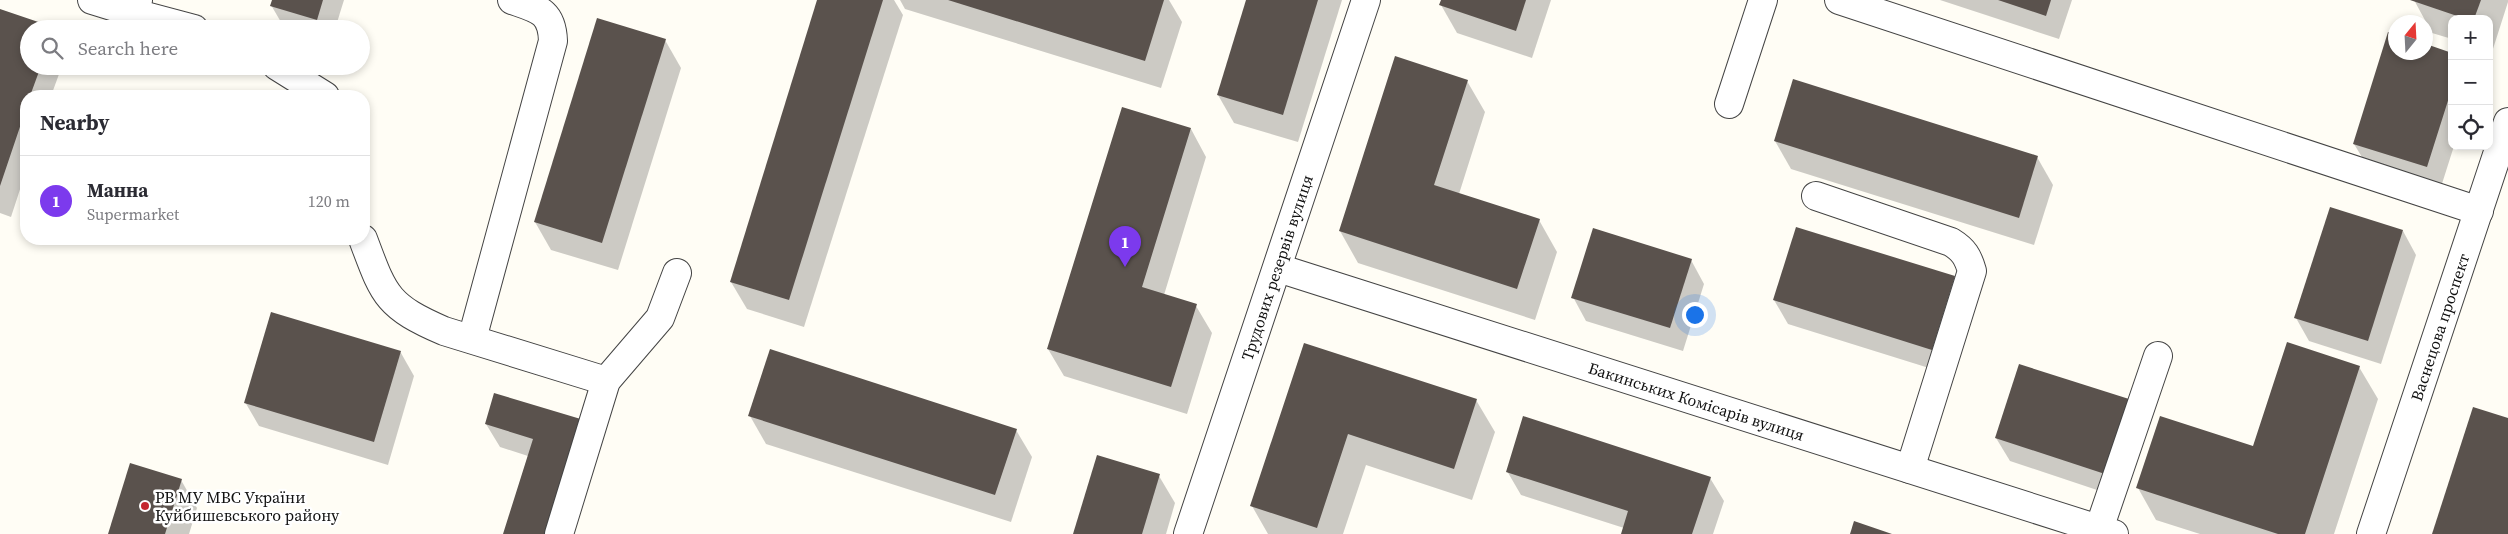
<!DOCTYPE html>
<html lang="en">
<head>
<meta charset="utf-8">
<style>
	:root { --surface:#fff; --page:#f2f2f3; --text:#2b2b33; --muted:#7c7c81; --line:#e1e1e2; --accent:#7c3aed }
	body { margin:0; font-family:"Source Serif 4",serif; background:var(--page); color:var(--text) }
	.controls { position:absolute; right:15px; top:15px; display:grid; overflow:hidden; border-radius:10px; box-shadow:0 2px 8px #0003 }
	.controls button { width:45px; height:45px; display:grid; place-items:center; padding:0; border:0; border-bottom:1px solid var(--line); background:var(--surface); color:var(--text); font:25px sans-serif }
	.compass { position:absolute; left:2388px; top:15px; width:45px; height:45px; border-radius:50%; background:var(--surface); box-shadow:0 2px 8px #0003; rotate:18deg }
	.you { position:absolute; left:1694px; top:314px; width:18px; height:18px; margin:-12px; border:4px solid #fff; border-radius:50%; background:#1a73e8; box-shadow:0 0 0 8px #1a73e833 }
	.badge { display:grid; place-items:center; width:32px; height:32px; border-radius:50%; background:var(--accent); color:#fff; font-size:16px; font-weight:700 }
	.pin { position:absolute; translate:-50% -41px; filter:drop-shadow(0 1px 2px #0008) }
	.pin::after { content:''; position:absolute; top:26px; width:18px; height:15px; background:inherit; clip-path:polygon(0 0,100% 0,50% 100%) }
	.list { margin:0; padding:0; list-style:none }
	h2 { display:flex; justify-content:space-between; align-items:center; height:65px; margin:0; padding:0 20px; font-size:21px }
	h2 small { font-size:16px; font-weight:400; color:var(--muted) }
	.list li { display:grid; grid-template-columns:32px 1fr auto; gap:15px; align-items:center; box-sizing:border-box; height:90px; padding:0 20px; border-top:1px solid var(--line) }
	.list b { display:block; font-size:19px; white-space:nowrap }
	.list p { margin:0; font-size:16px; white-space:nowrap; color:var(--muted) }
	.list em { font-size:16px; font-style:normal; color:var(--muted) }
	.icon { flex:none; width:28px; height:28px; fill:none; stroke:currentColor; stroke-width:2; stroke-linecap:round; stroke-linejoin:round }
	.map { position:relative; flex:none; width:2508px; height:534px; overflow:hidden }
	.search { position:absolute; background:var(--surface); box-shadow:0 2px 8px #0003; left:20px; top:20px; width:350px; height:55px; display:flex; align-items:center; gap:12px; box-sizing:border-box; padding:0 18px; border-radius:28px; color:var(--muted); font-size:19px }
	.panel { position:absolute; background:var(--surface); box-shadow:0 2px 8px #0003; left:20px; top:90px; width:350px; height:155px; border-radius:20px }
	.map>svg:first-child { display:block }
</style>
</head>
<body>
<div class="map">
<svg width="2508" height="534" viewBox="0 0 2508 534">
	<rect width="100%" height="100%" fill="#fffdf5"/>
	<g fill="#0003">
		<path d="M 273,0 L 344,0 L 335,29 L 285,29 L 271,5 Z"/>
		<path d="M 818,0 L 894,0 L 903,15 L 804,327 L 747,309 L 731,282 Z"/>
		<path d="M 900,0 L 1169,0 L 1182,22 L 1161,88 L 905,9 Z"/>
		<path d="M 1247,0 L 1342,0 L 1298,142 L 1234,123 L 1218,95 Z"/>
		<path d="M 1442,0 L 1551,0 L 1532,58 L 1457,33 L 1441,5 Z"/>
		<path d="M 1940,0 L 2072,0 L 2059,39 Z"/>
		<path d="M 2414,0 L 2508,0 L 2508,2 L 2492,52 L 2489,51 L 2489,19 L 2452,19 L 2452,39 L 2432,33 Z"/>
		<path d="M 0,11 L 53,29 L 29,29 L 29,66 L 62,66 L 51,96 L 26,96 L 26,171 L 11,217 L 0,213 Z"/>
		<path d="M 665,40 L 681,68 L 618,270 L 551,250 L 535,222 Z"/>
		<path d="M 2426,46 L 2452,54 L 2452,146 L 2454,146 L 2440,190 L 2368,167 L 2354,144 L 2396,52 L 2426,52 Z"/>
		<path d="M 1467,81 L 1485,112 L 1459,194 L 1539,220 L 1557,252 L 1535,320 L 1358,263 L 1340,231 Z"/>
		<path d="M 1191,129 L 1206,157 L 1164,295 L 1196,306 L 1212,333 L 1187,414 L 1064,376 L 1048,349 Z"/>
		<path d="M 1775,141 L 2037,157 L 2053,185 L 2034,245 L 1791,169 Z"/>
		<path d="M 2403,231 L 2416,255 L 2381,364 L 2309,341 L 2296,318 Z"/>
		<path d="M 1691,260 L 1704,284 L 1683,351 L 1586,321 L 1573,297 Z"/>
		<path d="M 1954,277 L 1968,300 L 1945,373 L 1788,324 L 1774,300 Z"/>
		<path d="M 272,314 L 401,353 L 414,376 L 388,465 L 259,426 L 245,402 Z"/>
		<path d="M 1304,344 L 1476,400 L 1495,432 L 1472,500 L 1366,465 L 1343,534 L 1268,534 L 1252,506 Z"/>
		<path d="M 2359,367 L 2378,399 L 2334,534 L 2200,534 L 2156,520 L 2138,488 L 2254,448 Z"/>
		<path d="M 2128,400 L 2118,497 L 2010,461 L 1996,438 Z"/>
		<path d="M 750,416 L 1016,430 L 1032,457 L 1011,522 L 766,444 Z"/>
		<path d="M 583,422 L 504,534 L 528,456 L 500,447 L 486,424 Z"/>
		<path d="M 1507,471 L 1710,478 L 1724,501 L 1713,534 L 1622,534 L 1624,528 L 1521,495 Z"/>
		<path d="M 1159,476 L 1175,503 L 1166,534 L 1075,534 Z"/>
		<path d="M 181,480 L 197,508 L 189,534 L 110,534 Z"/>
	</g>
	<g fill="#5a524d">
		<path d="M 272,0 L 323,0 L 317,20 L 270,6 Z"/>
		<path d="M 817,0 L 883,0 L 789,300 L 730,282 Z"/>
		<path d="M 948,0 L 1164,0 L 1145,61 Z"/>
		<path d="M 1246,0 L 1318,0 L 1283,115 L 1217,95 Z"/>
		<path d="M 1441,0 L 1526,0 L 1516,31 L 1439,5 Z"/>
		<path d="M 1998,0 L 2051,0 L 2046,16 Z"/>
		<path d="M 2410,0 L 2481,0 L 2474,19 L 2466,19 Z"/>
		<path d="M 0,9 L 56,28 L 29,29 L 29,66 L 41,66 L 30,96 L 26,96 L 26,109 L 0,186 Z"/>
		<path d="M 597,18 L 666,39 L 602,243 L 534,222 Z"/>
		<path d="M 2388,32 L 2396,35 L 2396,52 L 2426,52 L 2426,44 L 2452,53 L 2452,88 L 2427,167 L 2353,144 Z"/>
		<path d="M 1395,56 L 1468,80 L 1434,185 L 1540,219 L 1517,289 L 1339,231 Z"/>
		<path d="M 1793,79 L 2038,156 L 2019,218 L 1774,141 Z"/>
		<path d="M 1122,107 L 1191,128 L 1142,287 L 1197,304 L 1171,387 L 1047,349 Z"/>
		<path d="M 2330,207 L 2403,230 L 2368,341 L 2294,318 Z"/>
		<path d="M 1796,227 L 1955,276 L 1932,350 L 1773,300 Z"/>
		<path d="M 1593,228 L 1692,259 L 1670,328 L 1571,298 Z"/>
		<path d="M 271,312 L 401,351 L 374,442 L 244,403 Z"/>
		<path d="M 2287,342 L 2360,366 L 2305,534 L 2278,534 L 2136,488 L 2160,416 L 2253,446 Z"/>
		<path d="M 1304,343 L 1477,399 L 1454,469 L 1348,434 L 1317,528 L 1250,506 Z"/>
		<path d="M 770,349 L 1017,429 L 995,495 L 748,416 Z"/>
		<path d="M 2019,364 L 2129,399 L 2105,474 L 1995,438 Z"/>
		<path d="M 494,393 L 584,420 L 548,534 L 503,534 L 533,439 L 485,424 Z"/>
		<path d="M 2473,407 L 2508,418 L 2508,534 L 2432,534 Z"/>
		<path d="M 1523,416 L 1711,477 L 1692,534 L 1621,534 L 1628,511 L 1506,472 Z"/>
		<path d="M 1097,455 L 1160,474 L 1142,534 L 1073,534 Z"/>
		<path d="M 130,463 L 182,479 L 165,534 L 108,534 Z"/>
		<path d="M 1854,521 L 1892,534 L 1850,534 Z"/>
	</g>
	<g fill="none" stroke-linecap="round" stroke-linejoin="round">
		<defs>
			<g id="minor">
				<path d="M 92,0 L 134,13 L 138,0"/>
				<path d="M 1839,0 L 2479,211"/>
				<path d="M 134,13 L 194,29"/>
				<path d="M 277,66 L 325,96"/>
				<path d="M 1729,104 L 1763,0"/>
				<path d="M 1816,196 L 1951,242 C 1964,250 1968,257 1972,271 L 1910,469"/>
				<path d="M 363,239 C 384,295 386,306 444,331 L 606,381"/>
				<path id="s1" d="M 1278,268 L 2114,534"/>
				<path d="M 472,339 L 553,41 C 552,11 538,9 512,0"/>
				<path d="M 2099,529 L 2158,356"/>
				<path d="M 559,534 L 606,381 L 660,318 L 677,273"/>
				<path id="s2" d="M 1188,534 L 1366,0"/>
				<path id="s3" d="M 2371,534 L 2508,122"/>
			</g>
		</defs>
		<use href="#minor" stroke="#444" stroke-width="30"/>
		<use href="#minor" stroke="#fff" stroke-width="28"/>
	</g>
	<circle fill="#c4262e" stroke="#fff" stroke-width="2" cx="145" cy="506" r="5"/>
	<g text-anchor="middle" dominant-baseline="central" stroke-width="5" stroke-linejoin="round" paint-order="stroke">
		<g font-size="16" fill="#111" stroke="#fff">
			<text stroke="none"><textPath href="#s2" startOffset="281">Трудових резервів вулиця</textPath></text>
			<text stroke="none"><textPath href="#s3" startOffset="218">Васнецова проспект</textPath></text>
			<text stroke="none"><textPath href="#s1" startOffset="439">Бакинських Комісарів вулиця</textPath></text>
		</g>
		<g font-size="16" fill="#111" stroke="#fff" text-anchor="start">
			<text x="155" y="497">РВ МУ МВС України<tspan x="155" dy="18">Куйбишевського району</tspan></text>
		</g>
	</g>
</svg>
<div class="controls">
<button>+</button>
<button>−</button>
<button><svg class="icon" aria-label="locate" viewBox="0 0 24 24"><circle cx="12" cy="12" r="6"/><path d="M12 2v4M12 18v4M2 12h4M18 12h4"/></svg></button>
</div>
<svg class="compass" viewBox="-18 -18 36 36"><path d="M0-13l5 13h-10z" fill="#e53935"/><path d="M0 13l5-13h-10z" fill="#7c7c81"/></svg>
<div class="you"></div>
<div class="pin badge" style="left:1125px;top:267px">1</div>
<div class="search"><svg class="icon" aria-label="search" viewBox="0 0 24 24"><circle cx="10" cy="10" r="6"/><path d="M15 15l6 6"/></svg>Search here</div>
<section class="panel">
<h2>Nearby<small></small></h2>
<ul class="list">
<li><span class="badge">1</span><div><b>Манна</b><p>Supermarket</p></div><em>120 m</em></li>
</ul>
</section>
</div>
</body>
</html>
